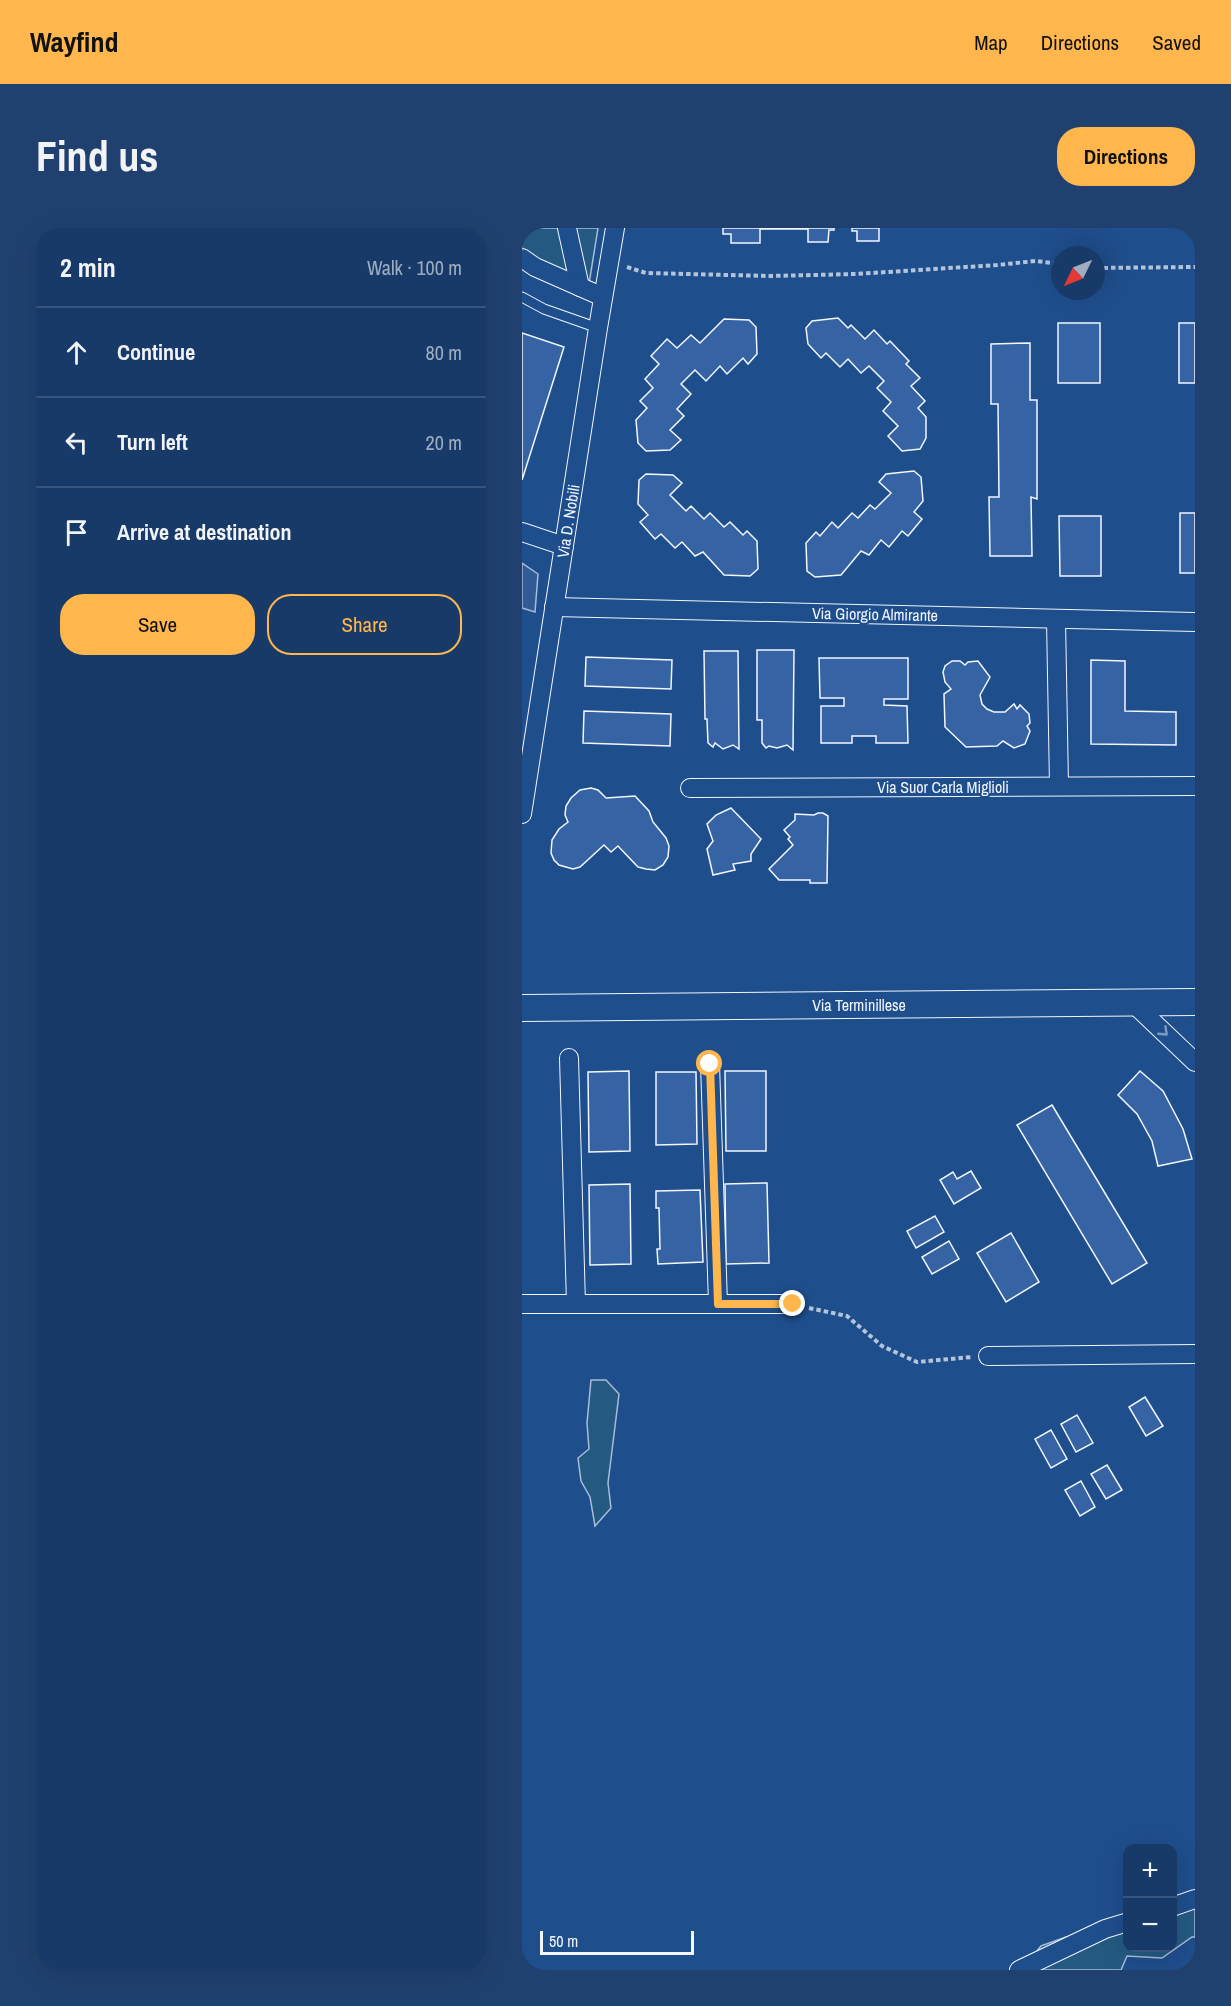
<!DOCTYPE html>
<html lang="en">
<head>
<meta charset="utf-8">
<style>
	:root { --surface:#173a69; --page:#20416f; --text:#f1f3f6; --muted:#9eadc0; --line:#36547d; --accent:#ffb74d }
	body { margin:0; font-family:"Archivo Narrow",sans-serif; background:var(--page); color:var(--text) }
	.controls { position:absolute; right:18px; bottom:18px; display:grid; overflow:hidden; border-radius:12px; box-shadow:0 6px 24px #0002 }
	.controls button { width:54px; height:54px; display:grid; place-items:center; padding:0; border:0; border-bottom:2px solid var(--line); background:var(--surface); color:var(--text); font:30px sans-serif }
	.compass { position:absolute; left:529px; top:18px; width:54px; height:54px; border-radius:50%; background:var(--surface); box-shadow:0 6px 24px #0002; rotate:227deg }
	.scale { position:absolute; left:18px; bottom:15px; width:154px; box-sizing:border-box; padding-left:6px; border:3px solid #f2f6ff; border-top:0; font-size:16px; line-height:21px; white-space:nowrap; color:#f2f6ff; -webkit-text-stroke:4px #1f4e8c; paint-order:stroke }
	.stop { position:absolute; width:18px; height:18px; margin:-14px; border:4px solid #ffb74d; border-radius:50%; background:#fff }
	.stop.end { background:#ffb74d; border-color:#fff; box-shadow:0 2px 6px #0008 }
	.list { margin:0; padding:0; list-style:none }
	h2 { display:flex; justify-content:space-between; align-items:center; height:78px; margin:0; padding:0 24px; font-size:26px }
	h2 small { font-size:20px; font-weight:400; color:var(--muted) }
	.list li { display:grid; grid-template-columns:39px 1fr auto; gap:18px; align-items:center; box-sizing:border-box; height:90px; padding:0 24px; border-top:2px solid var(--line) }
	.list b { display:block; font-size:22px; white-space:nowrap }
	.list em { font-size:20px; font-style:normal; color:var(--muted) }
	.actions { display:flex; gap:12px; padding:18px 24px }
	.actions a { flex:1; padding:14px 0; border:2px solid var(--accent); border-radius:24px; text-align:center; font-size:21px; color:var(--accent) }
	.actions .main { background:var(--accent); color:#111 }
	.icon { flex:none; width:33px; height:33px; fill:none; stroke:currentColor; stroke-width:2; stroke-linecap:round; stroke-linejoin:round }
	.map { position:relative; flex:none; width:673px; height:1742px; overflow:hidden; border-radius:24px }
	header { display:flex; align-items:center; gap:36px; box-sizing:border-box; height:84px; padding:0 30px; background:var(--accent); color:#111 }
	header strong { font-size:28px }
	nav { display:flex; gap:33px; margin-inline-start:auto; font-size:21px }
	.intro { display:flex; align-items:center; justify-content:space-between; box-sizing:border-box; height:144px; padding:0 36px }
	h1 { margin:0; font-size:42px }
	.button { padding:15px 27px; border-radius:24px; background:var(--accent); color:#111; font-size:21px; font-weight:700 }
	main { display:flex; gap:36px; padding:0 36px }
	aside { flex:1; background:var(--surface); border-radius:24px; box-shadow:0 6px 24px #0002 }
	.map>svg:first-child { display:block }
</style>
</head>
<body>
<header>
<strong>Wayfind</strong>
<nav><a>Map</a><a>Directions</a><a>Saved</a></nav>
</header>
<div class="intro"><h1>Find us</h1><a class="button">Directions</a></div>
<main>
<aside>
<h2>2 min<small>Walk · 100 m</small></h2>
<ul class="list">
<li><svg class="icon" aria-label="ahead" viewBox="0 0 24 24"><path d="M12 20V5M6 11l6-6 6 6"/></svg><div><b>Continue</b></div><em>80 m</em></li>
<li><svg class="icon" aria-label="left" viewBox="0 0 24 24"><path d="M17 20v-9H6M10 6l-5 5 5 5"/></svg><div><b>Turn left</b></div><em>20 m</em></li>
<li><svg class="icon" aria-label="arrive" viewBox="0 0 24 24"><path d="M6 21V4h12l-3 4 3 4H6"/></svg><div><b>Arrive at destination</b></div></li>
</ul>
<div class="actions"><a class="main">Save</a><a>Share</a></div>
</aside>
<div class="map">
<svg width="673" height="1742" viewBox="0 0 673 1742">
	<rect width="100%" height="100%" fill="#1f4e8c"/>
	<g fill="#245a82" stroke="#a8bbd7" stroke-width="1.5">
		<path d="M 0,0 L 76,0 L 67,56 L 0,32 Z"/>
		<path d="M 69,1152 L 84,1152 L 97,1166 L 86,1255 L 89,1280 L 73,1298 L 68,1269 L 59,1253 L 56,1230 L 67,1221 L 65,1195 Z"/>
		<path d="M 673,1677 L 673,1709 L 670,1709 L 640,1730 L 605,1728 L 599,1742 L 500,1742 L 519,1718 L 544,1709 L 605,1698 L 606,1720 L 650,1720 L 651,1685 Z"/>
	</g>
	<path fill="#305b95" stroke="#a8bbd7" stroke-width="1.5" d="M 0,335 L 16,346 L 13,384 L 0,380 Z"/>
	<g fill="#3563a3" stroke="#f2f6ff" stroke-width="1.5">
		<path d="M 201,0 L 312,0 L 312,2 L 307,2 L 306,14 L 286,14 L 286,1 L 238,1 L 238,15 L 209,15 L 209,6 L 201,6 Z"/>
		<path d="M 330,0 L 357,0 L 357,13 L 335,13 L 335,3 L 330,3 Z"/>
		<path d="M 316,90 L 326,100 L 329,97 L 343,111 L 352,102 L 365,116 L 368,113 L 387,133 L 384,136 L 398,150 L 389,158 L 403,173 L 396,180 L 404,189 L 404,210 L 398,221 L 380,223 L 366,208 L 376,198 L 361,183 L 369,174 L 355,160 L 362,153 L 347,138 L 339,145 L 326,131 L 318,139 L 304,125 L 299,130 L 286,116 L 284,100 L 290,93 Z"/>
		<path d="M 202,91 L 227,92 L 234,99 L 235,126 L 226,136 L 221,130 L 205,146 L 198,138 L 184,153 L 173,142 L 159,156 L 169,166 L 155,181 L 162,188 L 148,202 L 159,212 L 148,222 L 124,223 L 116,215 L 114,192 L 125,180 L 118,173 L 131,160 L 123,151 L 137,136 L 129,128 L 145,111 L 155,120 L 169,107 L 178,115 Z"/>
		<rect x="536" y="95" width="42" height="60"/>
		<rect x="657" y="95" width="16" height="60"/>
		<path d="M 0,105 L 42,119 L 0,252 Z"/>
		<path d="M 508,115 L 508,172 L 515,172 L 515,271 L 509,269 L 510,328 L 468,328 L 467,269 L 477,269 L 476,176 L 469,176 L 469,116 Z"/>
		<path d="M 392,243 L 399,249 L 401,273 L 392,284 L 400,291 L 386,308 L 380,303 L 367,319 L 359,312 L 347,327 L 339,323 L 319,347 L 293,349 L 285,343 L 284,315 L 294,304 L 298,308 L 310,294 L 316,300 L 330,285 L 336,290 L 348,277 L 353,281 L 369,265 L 357,254 L 364,246 Z"/>
		<path d="M 124,246 L 151,247 L 160,255 L 148,267 L 164,283 L 169,278 L 182,291 L 188,285 L 202,299 L 208,294 L 221,307 L 225,303 L 235,313 L 236,341 L 228,348 L 202,347 L 181,324 L 173,328 L 160,314 L 153,320 L 139,306 L 133,311 L 118,294 L 126,287 L 116,276 L 117,252 Z"/>
		<rect x="658" y="285" width="15" height="60"/>
		<path d="M 537,288 L 579,288 L 579,348 L 538,348 Z"/>
		<path d="M 235,422 L 272,422 L 271,522 L 265,517 L 255,520 L 247,518 L 244,520 L 240,515 L 240,492 L 235,492 Z"/>
		<path d="M 182,423 L 216,423 L 217,521 L 211,517 L 201,521 L 193,515 L 191,519 L 186,515 L 185,491 L 183,491 Z"/>
		<path d="M 64,429 L 150,432 L 149,461 L 63,458 Z"/>
		<path d="M 297,430 L 386,430 L 386,471 L 362,471 L 362,477 L 385,478 L 386,515 L 354,515 L 354,508 L 330,508 L 330,515 L 299,515 L 299,478 L 322,478 L 322,470 L 298,470 Z"/>
		<path d="M 569,432 L 603,433 L 603,483 L 654,484 L 654,517 L 569,516 Z"/>
		<path d="M 430,433 L 438,433 L 443,437 L 446,434 L 456,433 L 468,449 L 458,467 L 460,476 L 465,481 L 472,484 L 483,484 L 492,476 L 495,481 L 498,477 L 507,486 L 508,495 L 505,498 L 508,503 L 503,516 L 492,520 L 481,513 L 475,518 L 444,519 L 423,499 L 422,466 L 429,461 L 423,454 L 421,444 L 423,438 Z"/>
		<path d="M 62,483 L 149,486 L 148,518 L 61,515 Z"/>
		<path d="M 69,560 L 76,562 L 84,570 L 113,568 L 127,583 L 131,594 L 144,610 L 147,618 L 146,629 L 141,637 L 133,642 L 124,641 L 116,639 L 96,618 L 89,624 L 82,617 L 58,639 L 51,641 L 37,637 L 32,632 L 29,625 L 30,612 L 37,601 L 46,594 L 43,587 L 44,578 L 49,570 L 58,562 Z"/>
		<path d="M 209,580 L 239,611 L 229,626 L 229,633 L 211,636 L 213,642 L 191,647 L 185,621 L 191,613 L 185,596 L 194,587 Z"/>
		<path d="M 296,585 L 301,585 L 306,588 L 305,655 L 288,655 L 288,652 L 257,652 L 247,641 L 271,617 L 266,611 L 268,609 L 262,602 L 273,592 L 273,586 L 292,587 Z"/>
		<path d="M 107,843 L 108,923 L 67,924 L 66,844 Z"/>
		<path d="M 203,843 L 244,843 L 244,923 L 204,923 Z"/>
		<path d="M 618,843 L 641,863 L 661,901 L 670,931 L 636,938 L 630,913 L 615,886 L 596,867 Z"/>
		<path d="M 134,844 L 174,844 L 175,916 L 134,917 Z"/>
		<path d="M 530,877 L 625,1035 L 590,1056 L 495,897 Z"/>
		<path d="M 449,943 L 459,960 L 432,976 L 418,952 L 431,944 L 435,951 Z"/>
		<path d="M 245,955 L 247,1035 L 204,1036 L 203,956 Z"/>
		<path d="M 108,956 L 109,1036 L 68,1037 L 67,957 Z"/>
		<path d="M 178,962 L 181,1034 L 136,1036 L 135,1021 L 138,1021 L 137,980 L 134,980 L 134,963 Z"/>
		<path d="M 413,988 L 422,1004 L 394,1020 L 385,1003 Z"/>
		<path d="M 489,1005 L 517,1054 L 484,1074 L 455,1025 Z"/>
		<path d="M 427,1013 L 437,1031 L 410,1046 L 400,1029 Z"/>
		<path d="M 623,1169 L 641,1198 L 624,1208 L 607,1179 Z"/>
		<path d="M 555,1187 L 571,1215 L 554,1224 L 539,1196 Z"/>
		<path d="M 529,1202 L 545,1231 L 529,1240 L 513,1211 Z"/>
		<path d="M 585,1237 L 600,1262 L 584,1271 L 569,1246 Z"/>
		<path d="M 559,1253 L 573,1279 L 558,1288 L 543,1262 Z"/>
	</g>
	<g fill="none" stroke-linecap="round" stroke-linejoin="round">
		<defs>
			<path id="lane" d="M 0,69 L 22,81 L 76,100"/>
			<g id="street">
				<path d="M 45,0 L 58,59"/>
				<path d="M 0,30 L 13,39 L 81,69"/>
				<path d="M 0,304 L 42,318"/>
				<path d="M 32,379 L 673,394"/>
				<path d="M 534,391 L 537,558"/>
				<path d="M 168,560 L 673,558"/>
				<path d="M 0,586 L 76,100 L 93,0"/>
				<path d="M 611,775 L 673,834"/>
				<path d="M 47,830 L 54,1076"/>
				<path d="M 188,836 L 196,1076"/>
				<path d="M 0,1076 L 271,1076"/>
				<path d="M 466,1128 L 673,1126"/>
				<path d="M 650,1679 L 673,1671"/>
				<path d="M 497,1742 L 583,1701 L 606,1694"/>
			</g>
			<path id="secondary" d="M 0,780 L 673,774"/>
		</defs>
		<use href="#lane" stroke="#f2f6ff" stroke-width="11"/>
		<use href="#street" stroke="#f2f6ff" stroke-width="20"/>
		<use href="#secondary" stroke="#f2f6ff" stroke-width="28"/>
		<g stroke="#b3c4dc" stroke-width="4" stroke-dasharray="4.5 3" stroke-linecap="butt">
			<path d="M 105,39 L 124,45 L 248,48 L 334,46 L 475,37 L 514,33 L 538,36"/>
			<path d="M 574,40 L 673,39"/>
			<path d="M 287,1080 L 325,1088 L 360,1118 L 395,1134 L 450,1129"/>
		</g>
		<use href="#lane" stroke="#1f4e8c" stroke-width="9"/>
		<use href="#street" stroke="#1f4e8c" stroke-width="18"/>
		<use href="#secondary" stroke="#1f4e8c" stroke-width="26"/>
	</g>
	<defs><path id="oneway-chevron" d="M-2-3.5L2.5 0L-2 3.5" fill="none" stroke-width="1.6" stroke-linecap="round" stroke-linejoin="round" transform="scale(1.5)"/></defs>
	<use stroke="#7e9ac0" href="#oneway-chevron" transform="translate(642 804) rotate(43)"/>
	<g fill="none" stroke-linecap="round" stroke-linejoin="round">
		<path stroke="#ffb74d" stroke-width="8" d="M 188,836 L 196,1076 L 271,1076"/>
	</g>
	<g text-anchor="middle" dominant-baseline="central" stroke-width="4.5" stroke-linejoin="round" paint-order="stroke">
		<g font-size="16" fill="#f2f6ff" stroke="#1f4e8c">
			<text transform="translate(46 293) rotate(-81)">Via D. Nobili</text>
			<text transform="translate(353 386) rotate(1)">Via Giorgio Almirante</text>
			<text x="421" y="559">Via Suor Carla Miglioli</text>
			<text x="337" y="777">Via Terminillese</text>
		</g>
	</g>
</svg>
<div class="controls">
<button>+</button>
<button>−</button>
</div>
<svg class="compass" viewBox="-18 -18 36 36"><path d="M0-13l5 13h-10z" fill="#e53935"/><path d="M0 13l5-13h-10z" fill="#9eadc0"/></svg>
<div class="scale">50 m</div>
<div class="stop" style="left:188px;top:836px"></div>
<div class="stop end" style="left:271px;top:1076px"></div>
</div>
</main>
</body>
</html>
